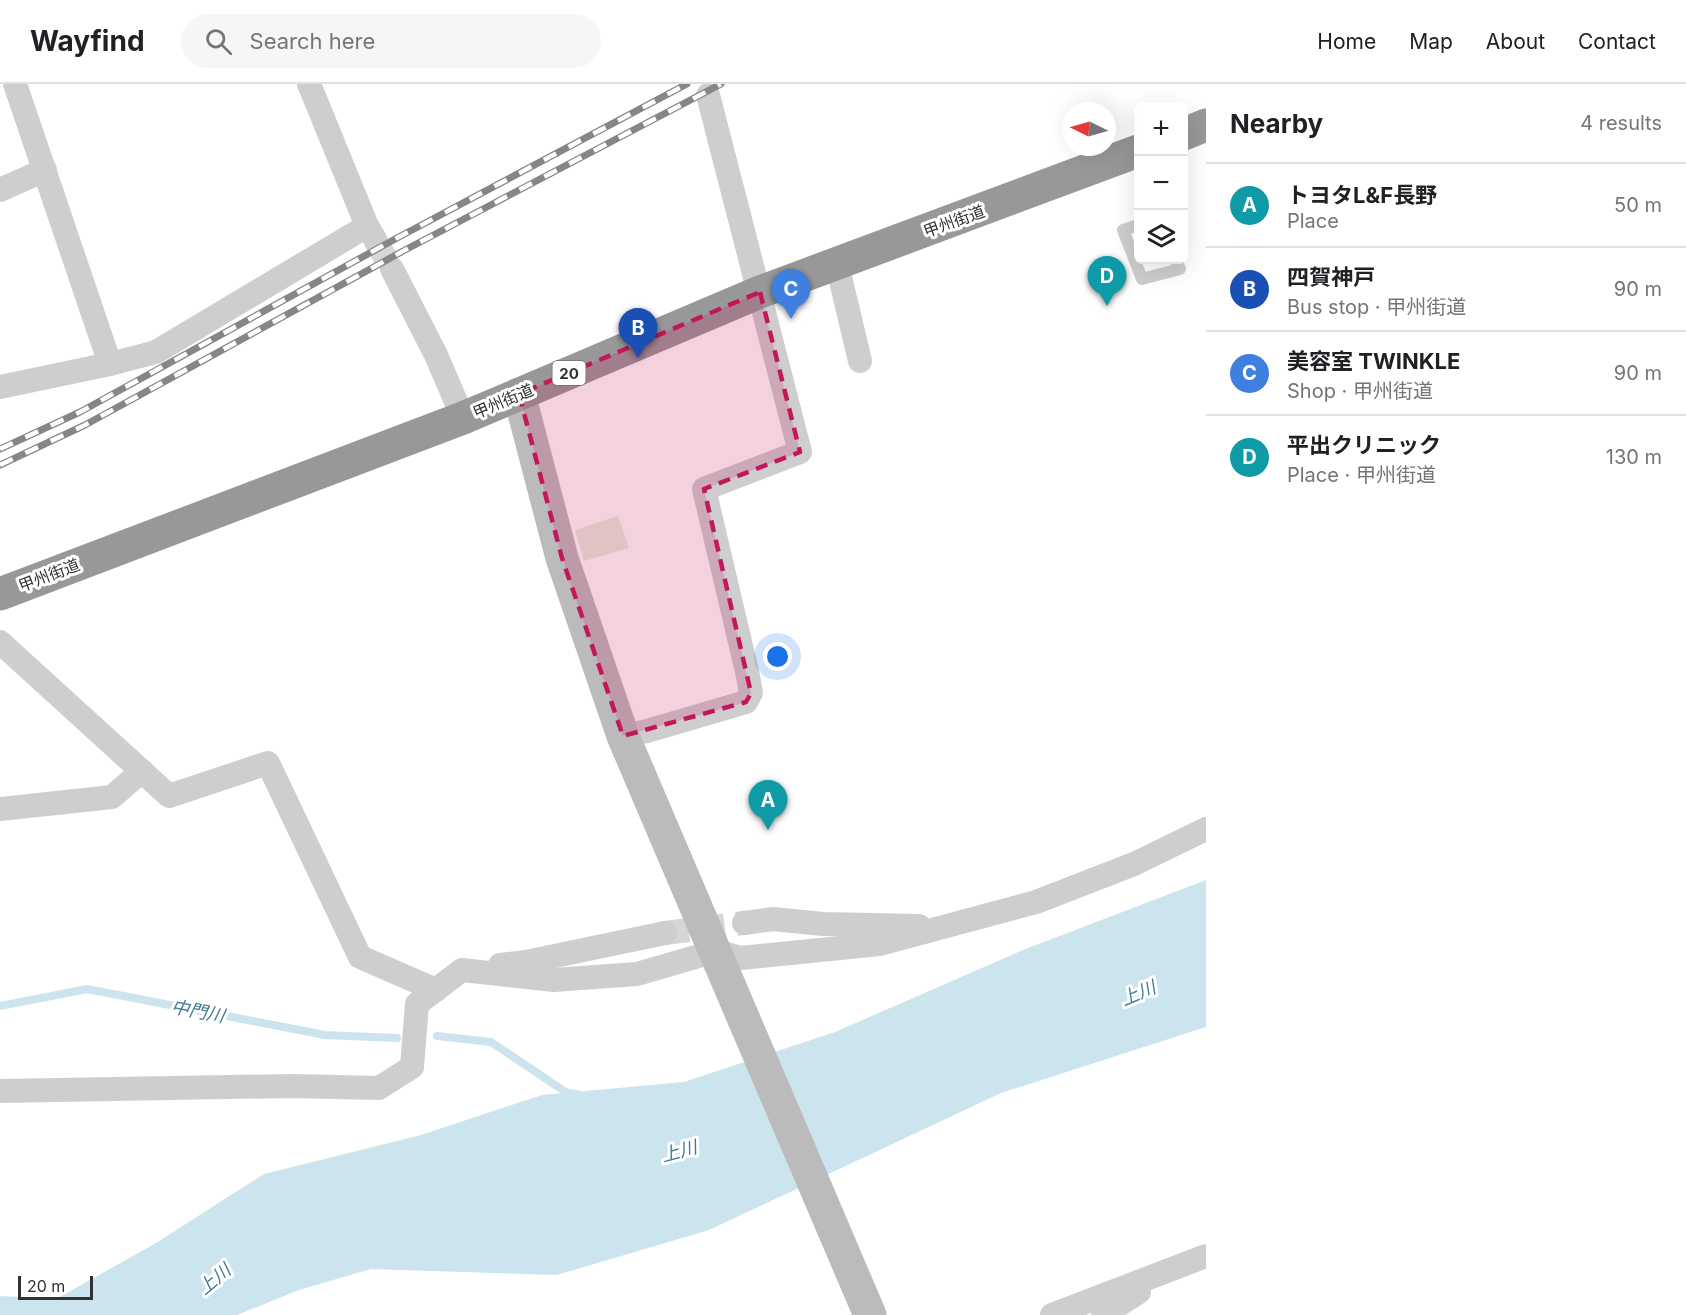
<!DOCTYPE html>
<html lang="en">
<head>
<meta charset="utf-8">
<style>
	:root { --surface:#fff; --page:#f6f6f6; --text:#202124; --muted:#757577; --line:#e0e0e0; --accent:#d93025 }
	body { margin:0; font-family:Inter,"Noto Sans JP",sans-serif; background:var(--page); color:var(--text) }
	.controls { position:absolute; right:18px; top:18px; display:grid; overflow:hidden; border-radius:9px; box-shadow:0 6px 24px #0002 }
	.controls button { width:54px; height:54px; display:grid; place-items:center; padding:0; border:0; border-bottom:2px solid var(--line); background:var(--surface); color:var(--text); font:30px sans-serif }
	.compass { position:absolute; left:1062px; top:18px; width:54px; height:54px; border-radius:50%; background:var(--surface); box-shadow:0 6px 24px #0002; rotate:275deg }
	.scale { position:absolute; left:18px; bottom:15px; width:75px; box-sizing:border-box; padding-left:6px; border:3px solid #313131; border-top:0; font-size:16px; line-height:21px; white-space:nowrap; color:#313131; -webkit-text-stroke:4px #fff; paint-order:stroke }
	.you { position:absolute; left:778px; top:573px; width:21px; height:21px; margin:-15px; border:4px solid #fff; border-radius:50%; background:#1a73e8; box-shadow:0 0 0 9px #1a73e833 }
	.badge { display:grid; place-items:center; width:39px; height:39px; border-radius:50%; background:var(--accent); color:#fff; font-size:20px; font-weight:700 }
	.pin { position:absolute; translate:-50% -50px; filter:drop-shadow(0 2px 3px #0008) }
	.pin::after { content:''; position:absolute; top:32px; width:21px; height:18px; background:inherit; clip-path:polygon(0 0,100% 0,50% 100%) }
	.list { margin:0; padding:0; list-style:none }
	h2 { display:flex; justify-content:space-between; align-items:center; height:78px; margin:0; padding:0 24px; font-size:26px }
	h2 small { font-size:20px; font-weight:400; color:var(--muted) }
	.list li { display:grid; grid-template-columns:39px 1fr auto; gap:18px; align-items:center; box-sizing:border-box; height:84px; padding:0 24px; border-top:2px solid var(--line) }
	.list b { display:block; font-size:22px; white-space:nowrap }
	.list p { margin:0; font-size:20px; white-space:nowrap; color:var(--muted) }
	.list em { font-size:20px; font-style:normal; color:var(--muted) }
	.icon { flex:none; width:33px; height:33px; fill:none; stroke:currentColor; stroke-width:2; stroke-linecap:round; stroke-linejoin:round }
	.map { position:relative; flex:none; width:1206px; height:1231px; overflow:hidden }
	header { display:flex; align-items:center; gap:36px; box-sizing:border-box; height:84px; padding:0 30px; background:var(--surface); border-bottom:2px solid var(--line) }
	header strong { font-size:28px }
	nav { display:flex; gap:33px; margin-inline-start:auto; font-size:21px }
	.search { width:420px; height:54px; background:var(--page); display:flex; align-items:center; gap:15px; box-sizing:border-box; padding:0 21px; border-radius:33px; color:var(--muted); font-size:22px }
	main { display:flex }
	aside { flex:1; background:var(--surface) }
	.map>svg:first-child { display:block }
</style>
</head>
<body>
<header>
<strong>Wayfind</strong>
<div class="search"><svg class="icon" aria-label="search" viewBox="0 0 24 24"><circle cx="10" cy="10" r="6"/><path d="M15 15l6 6"/></svg>Search here</div>
<nav><a>Home</a><a>Map</a><a>About</a><a>Contact</a></nav>
</header>
<main>
<div class="map">
<svg width="1206" height="1231" viewBox="0 0 1206 1231">
	<rect width="100%" height="100%" fill="#fff"/>
	<path fill="#e9eedf" d="M 618,432 L 629,464 L 584,477 L 575,446 Z"/>
	<path fill="#cce4ed" d="M 1206,796 L 1206,943 L 1001,1009 L 709,1146 L 557,1191 L 371,1185 L 299,1206 L 237,1231 L 0,1231 L 0,1212 L 56,1215 L 156,1159 L 264,1090 L 421,1051 L 542,1011 L 684,998 L 835,948 L 1023,866 Z"/>
	<g fill="none" stroke-linecap="round" stroke-linejoin="round">
		<g stroke="#cce4ed" stroke-width="8">
			<path d="M 0,922 L 87,905 L 325,951 L 397,954"/>
			<path d="M 437,952 L 491,958 L 567,1009 L 577,1010"/>
		</g>
		<g stroke="#d6d6d6" stroke-width="24" stroke-dasharray="24 12" stroke-linecap="butt">
			<path d="M 375,156 L 392,185"/>
			<path d="M 665,849 L 744,839"/>
		</g>
		<path stroke="#cecece" stroke-width="12" d="M 1138,141 L 1123,146 L 1142,195 L 1180,185 L 1176,176"/>
		<g stroke="#cecece" stroke-width="24">
			<path d="M 15,0 L 110,280"/>
			<path d="M 309,0 L 367,142 L 375,155"/>
			<path d="M 0,106 L 45,86"/>
			<path d="M 837,180 L 860,277"/>
			<path d="M 392,185 L 436,271 L 463,334"/>
			<path d="M 0,303 L 110,280 L 156,268 L 367,142"/>
			<path d="M 0,558 L 169,712 L 268,679 L 360,873 L 436,906"/>
			<path d="M 623,652 L 647,647 L 746,618 L 751,609 L 748,592 L 704,405 L 800,368 L 708,11"/>
			<path d="M 0,725 L 112,713 L 142,687"/>
			<path d="M 744,839 L 773,835 L 823,840 L 919,842"/>
			<path d="M 500,881 L 526,878 L 665,849"/>
			<path d="M 0,1007 L 292,1002 L 379,1004 L 412,983 L 417,920 L 462,886 L 554,896 L 637,890 L 716,867 L 741,874 L 880,860 L 1036,818 L 1134,780 L 1206,745"/>
			<path d="M 1052,1231 L 1206,1172"/>
			<path d="M 1103,1231 L 1139,1208"/>
		</g>
		<path stroke="#bbb" stroke-width="33" d="M 519,310 L 562,474 L 623,652 L 870,1231"/>
		<g stroke="#989898" stroke-width="33">
			<path d="M 1184,50 L 1206,41"/>
			<path d="M 0,510 L 463,334 L 760,208 L 1138,67"/>
		</g>
		<defs>
			<g id="rail">
				<path d="M 0,365 L 80,328 L 397,154 L 687,0"/>
				<path d="M 0,381 L 85,341 L 405,166 L 721,0"/>
			</g>
		</defs>
		<use href="#rail" stroke="#868686" stroke-width="7"/>
		<use href="#rail" stroke="#fff" stroke-width="4.5" stroke-dasharray="14" stroke-linecap="butt"/>
	</g>
	<path fill="#c2185b" fill-opacity="0.2" stroke="#c2185b" stroke-width="4.5" stroke-dasharray="12 8" stroke-linejoin="round" d="M 760,208 L 800,368 L 704,405 L 751,609 L 746,618 L 623,652 L 562,474 L 519,310 Z"/>
	<g text-anchor="middle" dominant-baseline="central" stroke-width="6" stroke-linejoin="round" paint-order="stroke">
		<rect fill="#fff" stroke="#6f6f6f" stroke-width="1.5" x="552.5" y="277" width="33" height="24" rx="4.5"/>
		<g font-size="15" font-weight="bold" fill="#313131">
			<text x="569" y="289">20</text>
		</g>
		<g font-size="16" fill="#313131" stroke="#fff">
			<text transform="translate(954 137) rotate(-20)">甲州街道</text>
			<text transform="translate(503 317) rotate(-23)">甲州街道</text>
			<text transform="translate(49 491) rotate(-21)">甲州街道</text>
		</g>
		<g font-size="18" font-style="italic" fill="#3e7c94" stroke="#fff">
			<text transform="translate(1138 909) rotate(-23)">上川</text>
			<text transform="translate(198 927) rotate(11)">中門川</text>
			<text transform="translate(679 1067) rotate(-15)">上川</text>
			<text transform="translate(214 1195) rotate(-40)">上川</text>
		</g>
	</g>
</svg>
<div class="controls">
<button>+</button>
<button>−</button>
<button><svg class="icon" aria-label="layers" viewBox="0 0 24 24"><path d="M12 4l9 5-9 5-9-5zM3 14l9 5 9-5"/></svg></button>
</div>
<svg class="compass" viewBox="-18 -18 36 36"><path d="M0-13l5 13h-10z" fill="#e53935"/><path d="M0 13l5-13h-10z" fill="#757577"/></svg>
<div class="scale">20 m</div>
<div class="you"></div>
<div class="pin badge" style="left:768px;top:746px;background:#0f9aa8">A</div>
<div class="pin badge" style="left:638px;top:274px;background:#1a4fb4">B</div>
<div class="pin badge" style="left:791px;top:235px;background:#3f7fe0">C</div>
<div class="pin badge" style="left:1107px;top:222px;background:#0f9aa8">D</div>
</div>
<aside>
<h2>Nearby<small>4 results</small></h2>
<ul class="list">
<li><span class="badge" style="background:#0f9aa8">A</span><div><b>トヨタL&amp;F長野</b><p>Place</p></div><em>50 m</em></li>
<li><span class="badge" style="background:#1a4fb4">B</span><div><b>四賀神戸</b><p>Bus stop · 甲州街道</p></div><em>90 m</em></li>
<li><span class="badge" style="background:#3f7fe0">C</span><div><b>美容室 TWINKLE</b><p>Shop · 甲州街道</p></div><em>90 m</em></li>
<li><span class="badge" style="background:#0f9aa8">D</span><div><b>平出クリニック</b><p>Place · 甲州街道</p></div><em>130 m</em></li>
</ul>
</aside>
</main>
</body>
</html>
